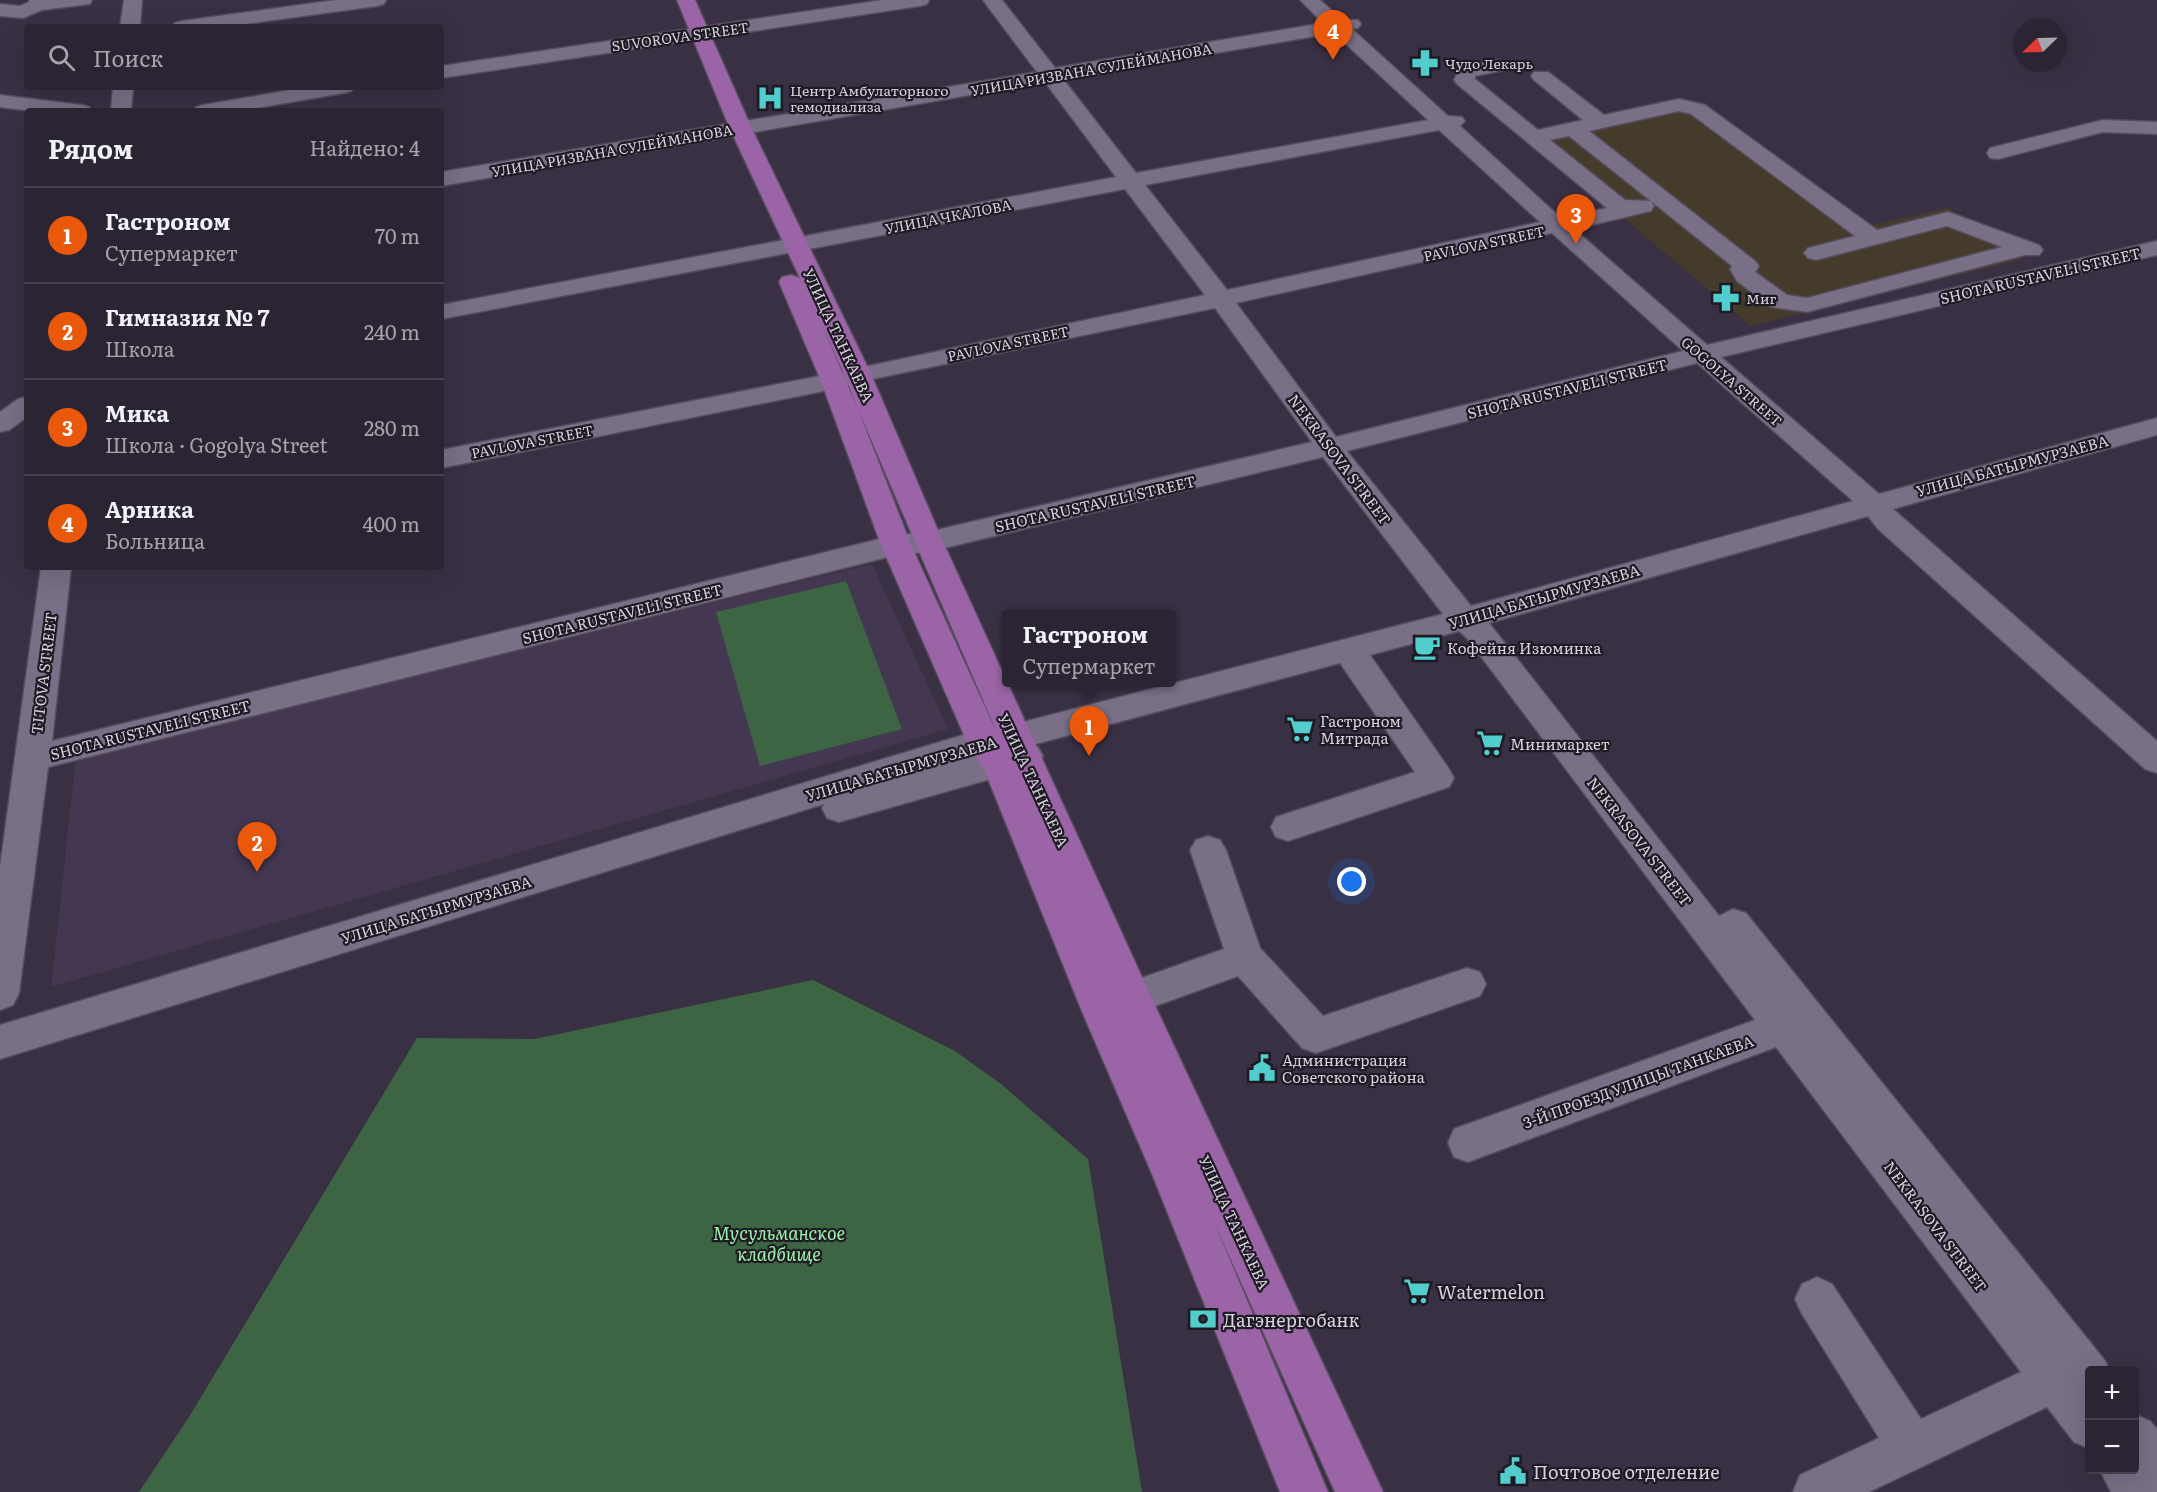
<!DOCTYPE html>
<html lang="ru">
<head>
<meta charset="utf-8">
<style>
	:root { --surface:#2b2433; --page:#332c3b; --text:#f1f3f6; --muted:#a6a4ac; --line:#47414e; --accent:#ea580c }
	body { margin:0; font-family:Literata,serif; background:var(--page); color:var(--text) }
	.controls { position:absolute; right:18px; bottom:18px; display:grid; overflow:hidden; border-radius:6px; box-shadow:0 6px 24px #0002 }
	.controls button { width:54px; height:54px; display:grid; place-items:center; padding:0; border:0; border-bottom:2px solid var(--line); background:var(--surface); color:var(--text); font:30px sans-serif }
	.compass { position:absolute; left:2013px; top:18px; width:54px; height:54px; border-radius:50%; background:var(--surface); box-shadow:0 6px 24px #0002; rotate:247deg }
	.you { position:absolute; left:1352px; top:882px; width:21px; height:21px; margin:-15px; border:4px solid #fff; border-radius:50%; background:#1a73e8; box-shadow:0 0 0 9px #1a73e833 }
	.badge { display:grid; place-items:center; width:39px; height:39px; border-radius:50%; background:var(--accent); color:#fff; font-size:20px; font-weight:700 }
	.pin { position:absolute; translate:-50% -50px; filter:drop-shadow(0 2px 3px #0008) }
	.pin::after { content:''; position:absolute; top:32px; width:21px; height:18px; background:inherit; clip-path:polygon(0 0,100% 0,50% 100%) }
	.popup { position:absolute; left:1002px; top:609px; width:174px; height:78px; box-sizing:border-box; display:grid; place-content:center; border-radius:6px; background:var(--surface); filter:drop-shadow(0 2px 4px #0005); font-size:20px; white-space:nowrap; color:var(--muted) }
	.popup b { font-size:22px; color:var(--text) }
	.popup::after { content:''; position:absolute; left:50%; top:100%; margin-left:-12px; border:12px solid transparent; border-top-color:var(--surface) }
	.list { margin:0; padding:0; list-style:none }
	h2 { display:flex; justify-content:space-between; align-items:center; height:78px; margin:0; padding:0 24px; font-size:26px }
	h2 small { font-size:20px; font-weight:400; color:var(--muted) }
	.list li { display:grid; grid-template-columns:39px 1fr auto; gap:18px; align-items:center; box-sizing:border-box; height:96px; padding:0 24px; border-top:2px solid var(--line) }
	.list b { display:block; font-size:22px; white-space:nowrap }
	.list p { margin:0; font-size:20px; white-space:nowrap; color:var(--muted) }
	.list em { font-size:20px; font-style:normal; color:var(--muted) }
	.icon { flex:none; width:33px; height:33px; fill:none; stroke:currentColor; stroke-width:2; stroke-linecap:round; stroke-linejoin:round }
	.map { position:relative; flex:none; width:2157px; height:1492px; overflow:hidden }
	.search { position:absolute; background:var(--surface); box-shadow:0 6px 24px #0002; left:24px; top:24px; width:420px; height:66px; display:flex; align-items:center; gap:15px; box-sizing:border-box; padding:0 21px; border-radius:6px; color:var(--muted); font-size:22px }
	.panel { position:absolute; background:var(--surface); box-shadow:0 6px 24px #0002; left:24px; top:108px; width:420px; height:462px; border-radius:6px }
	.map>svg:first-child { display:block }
</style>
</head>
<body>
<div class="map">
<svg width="2157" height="1492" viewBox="0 0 2157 1492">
	<rect width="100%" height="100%" fill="#393044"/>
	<path fill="#433751" d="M 872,564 L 948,729 L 51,987 L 76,757 Z"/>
	<path fill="#453b2b" d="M 1700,107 L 1864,227 L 1948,208 L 2024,259 L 1751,326 L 1533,141 Z"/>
	<g fill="#3d6543">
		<path d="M 846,581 L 902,729 L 760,766 L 716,612 Z"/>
		<path d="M 813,980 L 955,1051 L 1001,1084 L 1088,1159 L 1142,1492 L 139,1492 L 189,1417 L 417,1038 L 535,1039 Z"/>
	</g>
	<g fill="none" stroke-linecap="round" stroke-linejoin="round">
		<defs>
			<g id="minor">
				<path d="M 29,0 L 92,0 L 90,4 L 42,10 L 23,18 L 0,16 L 0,4 L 20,6 L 29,2 Z"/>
				<path d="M 124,0 L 142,0 L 140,27 L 120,27 Z"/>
				<path d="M 336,0 L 386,0 L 384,4 L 377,6 L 223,27 L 172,27 L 175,23 L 182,21 Z"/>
				<path d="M 883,0 L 929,0 L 927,4 L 920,6 L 441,78 L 441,66 Z"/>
				<path d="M 983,0 L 1002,0 L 1055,68 L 1323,23 L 1300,0 L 1320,0 L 1342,20 L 1358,20 L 1361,24 L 1358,28 L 1352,29 L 1448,116 L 1462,117 L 1465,121 L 1460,126 L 1561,218 L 1607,208 L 1457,84 L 1454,80 L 1460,68 L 1497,60 L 1504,62 L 1507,66 L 1504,70 L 1475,76 L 1475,79 L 1538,130 L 1583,120 L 1534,80 L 1531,76 L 1534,72 L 1548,72 L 1604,115 L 1679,99 L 1705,105 L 1877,230 L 1948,212 L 2039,245 L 2043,250 L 2039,255 L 2025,255 L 1807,312 L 1771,307 L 1737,281 L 1730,269 L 1732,266 L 1651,201 L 1654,206 L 1651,211 L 1574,229 L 1707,345 L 2157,241 L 2157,255 L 1721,357 L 1879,494 L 2157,418 L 2157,435 L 1893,509 L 2157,741 L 2157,773 L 2145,769 L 1878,529 L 1868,516 L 1489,623 L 1719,916 L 1733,909 L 1746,913 L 2106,1362 L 2109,1370 L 2090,1370 L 2090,1449 L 2074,1442 L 2047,1407 L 1869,1492 L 1793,1492 L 1800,1475 L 1879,1438 L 1802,1314 L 1795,1299 L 1802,1284 L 1817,1277 L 1832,1284 L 1921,1419 L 2021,1372 L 1776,1047 L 1468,1162 L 1454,1157 L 1448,1143 L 1454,1129 L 1755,1020 L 1467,638 L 1459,631 L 1370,655 L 1449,769 L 1454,778 L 1449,787 L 1288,841 L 1276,837 L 1271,827 L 1276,817 L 1415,772 L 1340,663 L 1032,745 L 1038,747 L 1043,756 L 1038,765 L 1026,769 L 839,822 L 827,818 L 822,808 L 824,804 L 0,1059 L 0,1025 L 983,729 L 1015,724 L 1443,614 L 1323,457 L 928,552 L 896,555 L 48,767 L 19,993 L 13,1005 L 0,1010 L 0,867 L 41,567 L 71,567 L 52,741 L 896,535 L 928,532 L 1312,442 L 1215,308 L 863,381 L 834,389 L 441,468 L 441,450 L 830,374 L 1205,295 L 1125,189 L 441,319 L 441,305 L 1116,177 L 1045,82 L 441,186 L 441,172 L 1037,72 ZM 1334,33 L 1428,120 L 1136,173 L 1063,79 ZM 1679,111 L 1691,114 L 1855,236 L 1808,248 L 1804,253 L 1808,258 L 1816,260 L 1947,226 L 2002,247 L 1807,298 L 1787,295 L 1755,272 L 1759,266 L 1755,261 L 1589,131 ZM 1439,130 L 1540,222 L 1227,290 L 1145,185 ZM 1569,136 L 1651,201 L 1625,200 L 1550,140 ZM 1552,233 L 1683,351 L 1336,437 L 1236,303 ZM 1697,363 L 1853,501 L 1471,606 L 1347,451 Z"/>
				<path d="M 113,87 L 133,87 L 131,111 L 111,111 Z"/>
				<path d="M 308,87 L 354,87 L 351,91 L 344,93 L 239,111 L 193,111 L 196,107 L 203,105 Z"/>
				<path d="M 0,95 L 82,105 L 89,107 L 92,111 L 31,111 L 0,107 Z"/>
				<path d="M 2103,120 L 2157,122 L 2157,134 L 2103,132 L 1998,159 L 1990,158 L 1987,153 L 1990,148 Z"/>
				<path d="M 27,397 L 27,417 L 9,430 L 0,432 L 0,412 L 18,399 Z"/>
				<path d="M 1208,836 L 1220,840 L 1226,850 L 1260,948 L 1323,1016 L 1467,968 L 1480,972 L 1486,984 L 1480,996 L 1316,1053 L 1302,1048 L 1238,976 L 1106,1024 L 1093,1019 L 1087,1007 L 1093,995 L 1224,949 L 1190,850 L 1196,840 Z"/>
				<path d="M 2134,1414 L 2150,1421 L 2157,1429 L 2157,1492 L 2111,1492 L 2100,1470 L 2134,1470 Z"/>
			</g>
			<path id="major" d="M 677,0 L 695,0 L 752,129 L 871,374 L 943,542 L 1152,999 L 1383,1492 L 1335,1492 L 1214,1222 L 1328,1492 L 1280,1492 L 1152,1174 L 1081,1009 L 984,769 L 967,742 L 881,545 L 821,381 L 779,282 L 782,277 L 791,275 L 800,278 L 730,129 ZM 821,323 L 1001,742 L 911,545 L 847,381 Z"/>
		</defs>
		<use href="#minor" stroke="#544c5d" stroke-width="3"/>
		<use href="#major" stroke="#544c5d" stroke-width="3"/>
		<use href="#minor" fill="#796f86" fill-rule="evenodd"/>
		<use href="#major" fill="#9a64a6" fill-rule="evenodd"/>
	</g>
	<defs>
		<symbol id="pharmacy-bare" viewBox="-9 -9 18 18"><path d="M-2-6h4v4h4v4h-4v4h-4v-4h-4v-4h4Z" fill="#52cdcd" stroke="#1e1a23" stroke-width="2.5" paint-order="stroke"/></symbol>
		<symbol id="hospital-bare" viewBox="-9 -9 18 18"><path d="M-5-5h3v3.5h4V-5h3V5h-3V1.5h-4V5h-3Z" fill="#52cdcd" stroke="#1e1a23" stroke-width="2.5" paint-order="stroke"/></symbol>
		<symbol id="cafe-bare" viewBox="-9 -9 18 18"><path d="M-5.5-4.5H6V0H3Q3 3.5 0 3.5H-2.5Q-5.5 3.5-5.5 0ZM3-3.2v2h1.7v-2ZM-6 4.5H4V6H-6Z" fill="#52cdcd" stroke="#1e1a23" stroke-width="2.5" paint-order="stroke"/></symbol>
		<symbol id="supermarket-bare" viewBox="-9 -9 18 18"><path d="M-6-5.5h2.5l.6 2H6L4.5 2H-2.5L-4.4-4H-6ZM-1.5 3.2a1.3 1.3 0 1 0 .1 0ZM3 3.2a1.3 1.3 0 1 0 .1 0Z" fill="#52cdcd" stroke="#1e1a23" stroke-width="2.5" paint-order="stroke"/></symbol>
		<symbol id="civic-bare" viewBox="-9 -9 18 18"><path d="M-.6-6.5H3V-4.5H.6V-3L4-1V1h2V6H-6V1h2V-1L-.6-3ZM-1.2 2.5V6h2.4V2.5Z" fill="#52cdcd" stroke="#1e1a23" stroke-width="2.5" paint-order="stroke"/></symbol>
		<symbol id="bank-bare" viewBox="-9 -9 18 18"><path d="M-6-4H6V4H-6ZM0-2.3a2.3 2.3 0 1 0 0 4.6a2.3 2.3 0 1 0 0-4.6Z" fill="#52cdcd" stroke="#1e1a23" stroke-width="2.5" paint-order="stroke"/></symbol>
	</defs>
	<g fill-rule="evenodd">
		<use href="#pharmacy-bare" x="1406" y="44" width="38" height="38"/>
		<use href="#hospital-bare" x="751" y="79" width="38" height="38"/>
		<use href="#pharmacy-bare" x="1707" y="279" width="38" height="38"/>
		<use href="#cafe-bare" x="1408" y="628" width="38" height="38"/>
		<use href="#supermarket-bare" x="1281" y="710" width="38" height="38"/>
		<use href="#supermarket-bare" x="1471" y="724" width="38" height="38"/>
		<use href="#civic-bare" x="1243" y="1049" width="38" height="38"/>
		<use href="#supermarket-bare" x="1398" y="1272" width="38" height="38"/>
		<use href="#bank-bare" x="1184" y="1300" width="38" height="38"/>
		<use href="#civic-bare" x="1494" y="1452" width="38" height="38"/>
	</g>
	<g text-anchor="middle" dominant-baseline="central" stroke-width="4.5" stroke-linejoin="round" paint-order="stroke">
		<g font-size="14" fill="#d8d2df" stroke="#1e1a23">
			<text transform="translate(680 36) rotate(-8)">SUVOROVA STREET</text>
			<text transform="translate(1091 69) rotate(-10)">УЛИЦА РИЗВАНА СУЛЕЙМАНОВА</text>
			<text transform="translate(612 150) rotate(-10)">УЛИЦА РИЗВАНА СУЛЕЙМАНОВА</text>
			<text transform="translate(948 216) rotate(-11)">УЛИЦА ЧКАЛОВА</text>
			<text transform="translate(1484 243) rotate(-12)">PAVLOVA STREET</text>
			<text transform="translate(1008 343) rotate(-12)">PAVLOVA STREET</text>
			<text transform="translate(1732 381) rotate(41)">GOGOLYA STREET</text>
			<text transform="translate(532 441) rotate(-11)">PAVLOVA STREET</text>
		</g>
		<g font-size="14" fill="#d8d2df" stroke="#1e1a23" text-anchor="start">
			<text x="1445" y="63">Чудо Лекарь</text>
			<text x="790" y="90">Центр Амбулаторного<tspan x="790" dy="16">гемодиализа</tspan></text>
			<text x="1746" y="298">Миг</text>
		</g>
		<g font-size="15" fill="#d8d2df" stroke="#1e1a23">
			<text transform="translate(2040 275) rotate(-13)">SHOTA RUSTAVELI STREET</text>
			<text transform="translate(839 335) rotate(65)">УЛИЦА ТАНКАЕВА</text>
			<text transform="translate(1567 388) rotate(-14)">SHOTA RUSTAVELI STREET</text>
			<text transform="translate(1340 459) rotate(53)">NEKRASOVA STREET</text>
			<text transform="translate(2012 465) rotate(-15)">УЛИЦА БАТЫРМУРЗАЕВА</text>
			<text transform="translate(1095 503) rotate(-13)">SHOTA RUSTAVELI STREET</text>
			<text transform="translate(1544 596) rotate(-16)">УЛИЦА БАТЫРМУРЗАЕВА</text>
			<text transform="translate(622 613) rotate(-14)">SHOTA RUSTAVELI STREET</text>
			<text transform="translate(43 673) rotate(-83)">TITOVA STREET</text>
			<text transform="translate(150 729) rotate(-14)">SHOTA RUSTAVELI STREET</text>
			<text transform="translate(901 768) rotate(-16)">УЛИЦА БАТЫРМУРЗАЕВА</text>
			<text transform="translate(1034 780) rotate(65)">УЛИЦА ТАНКАЕВА</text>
			<text transform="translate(1640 841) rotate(52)">NEKRASOVA STREET</text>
			<text transform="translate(436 909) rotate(-17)">УЛИЦА БАТЫРМУРЗАЕВА</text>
			<text transform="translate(1638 1081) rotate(-20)">3-Й ПРОЕЗД УЛИЦЫ ТАНКАЕВА</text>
			<text transform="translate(1235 1222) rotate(65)">УЛИЦА ТАНКАЕВА</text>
			<text transform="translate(1936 1226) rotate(53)">NEKRASOVA STREET</text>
		</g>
		<g font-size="15" fill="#d8d2df" stroke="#1e1a23" text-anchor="start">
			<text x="1447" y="647">Кофейня Изюминка</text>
			<text x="1320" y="720">Гастроном<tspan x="1320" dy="17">Митрада</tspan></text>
			<text x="1510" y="743">Минимаркет</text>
			<text x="1282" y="1059">Администрация<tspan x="1282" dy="17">Советского района</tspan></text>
		</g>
		<g font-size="18" font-style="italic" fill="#9cf2a8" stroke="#1e1a23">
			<text x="779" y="1232">Мусульманское<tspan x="779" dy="21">кладбище</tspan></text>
		</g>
		<g font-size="18" fill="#d8d2df" stroke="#1e1a23" text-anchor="start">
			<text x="1437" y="1291">Watermelon</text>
			<text x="1223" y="1319">Дагэнергобанк</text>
			<text x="1533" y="1471">Почтовое отделение</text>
		</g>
	</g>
</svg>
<div class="controls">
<button>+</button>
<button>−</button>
</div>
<svg class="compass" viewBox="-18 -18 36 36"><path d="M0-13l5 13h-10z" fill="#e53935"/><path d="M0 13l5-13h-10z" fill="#a6a4ac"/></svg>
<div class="you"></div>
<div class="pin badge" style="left:1089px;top:756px">1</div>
<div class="popup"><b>Гастроном</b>Супермаркет</div>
<div class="pin badge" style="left:257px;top:872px">2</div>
<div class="pin badge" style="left:1576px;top:244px">3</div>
<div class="pin badge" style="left:1333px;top:60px">4</div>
<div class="search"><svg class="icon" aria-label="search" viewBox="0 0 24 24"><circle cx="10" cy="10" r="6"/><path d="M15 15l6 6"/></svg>Поиск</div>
<section class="panel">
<h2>Рядом<small>Найдено: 4</small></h2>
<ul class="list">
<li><span class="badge">1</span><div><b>Гастроном</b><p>Супермаркет</p></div><em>70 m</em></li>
<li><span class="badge">2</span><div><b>Гимназия № 7</b><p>Школа</p></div><em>240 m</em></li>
<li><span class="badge">3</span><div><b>Мика</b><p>Школа · Gogolya Street</p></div><em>280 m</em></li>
<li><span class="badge">4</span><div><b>Арника</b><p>Больница</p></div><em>400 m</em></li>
</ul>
</section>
</div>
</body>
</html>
